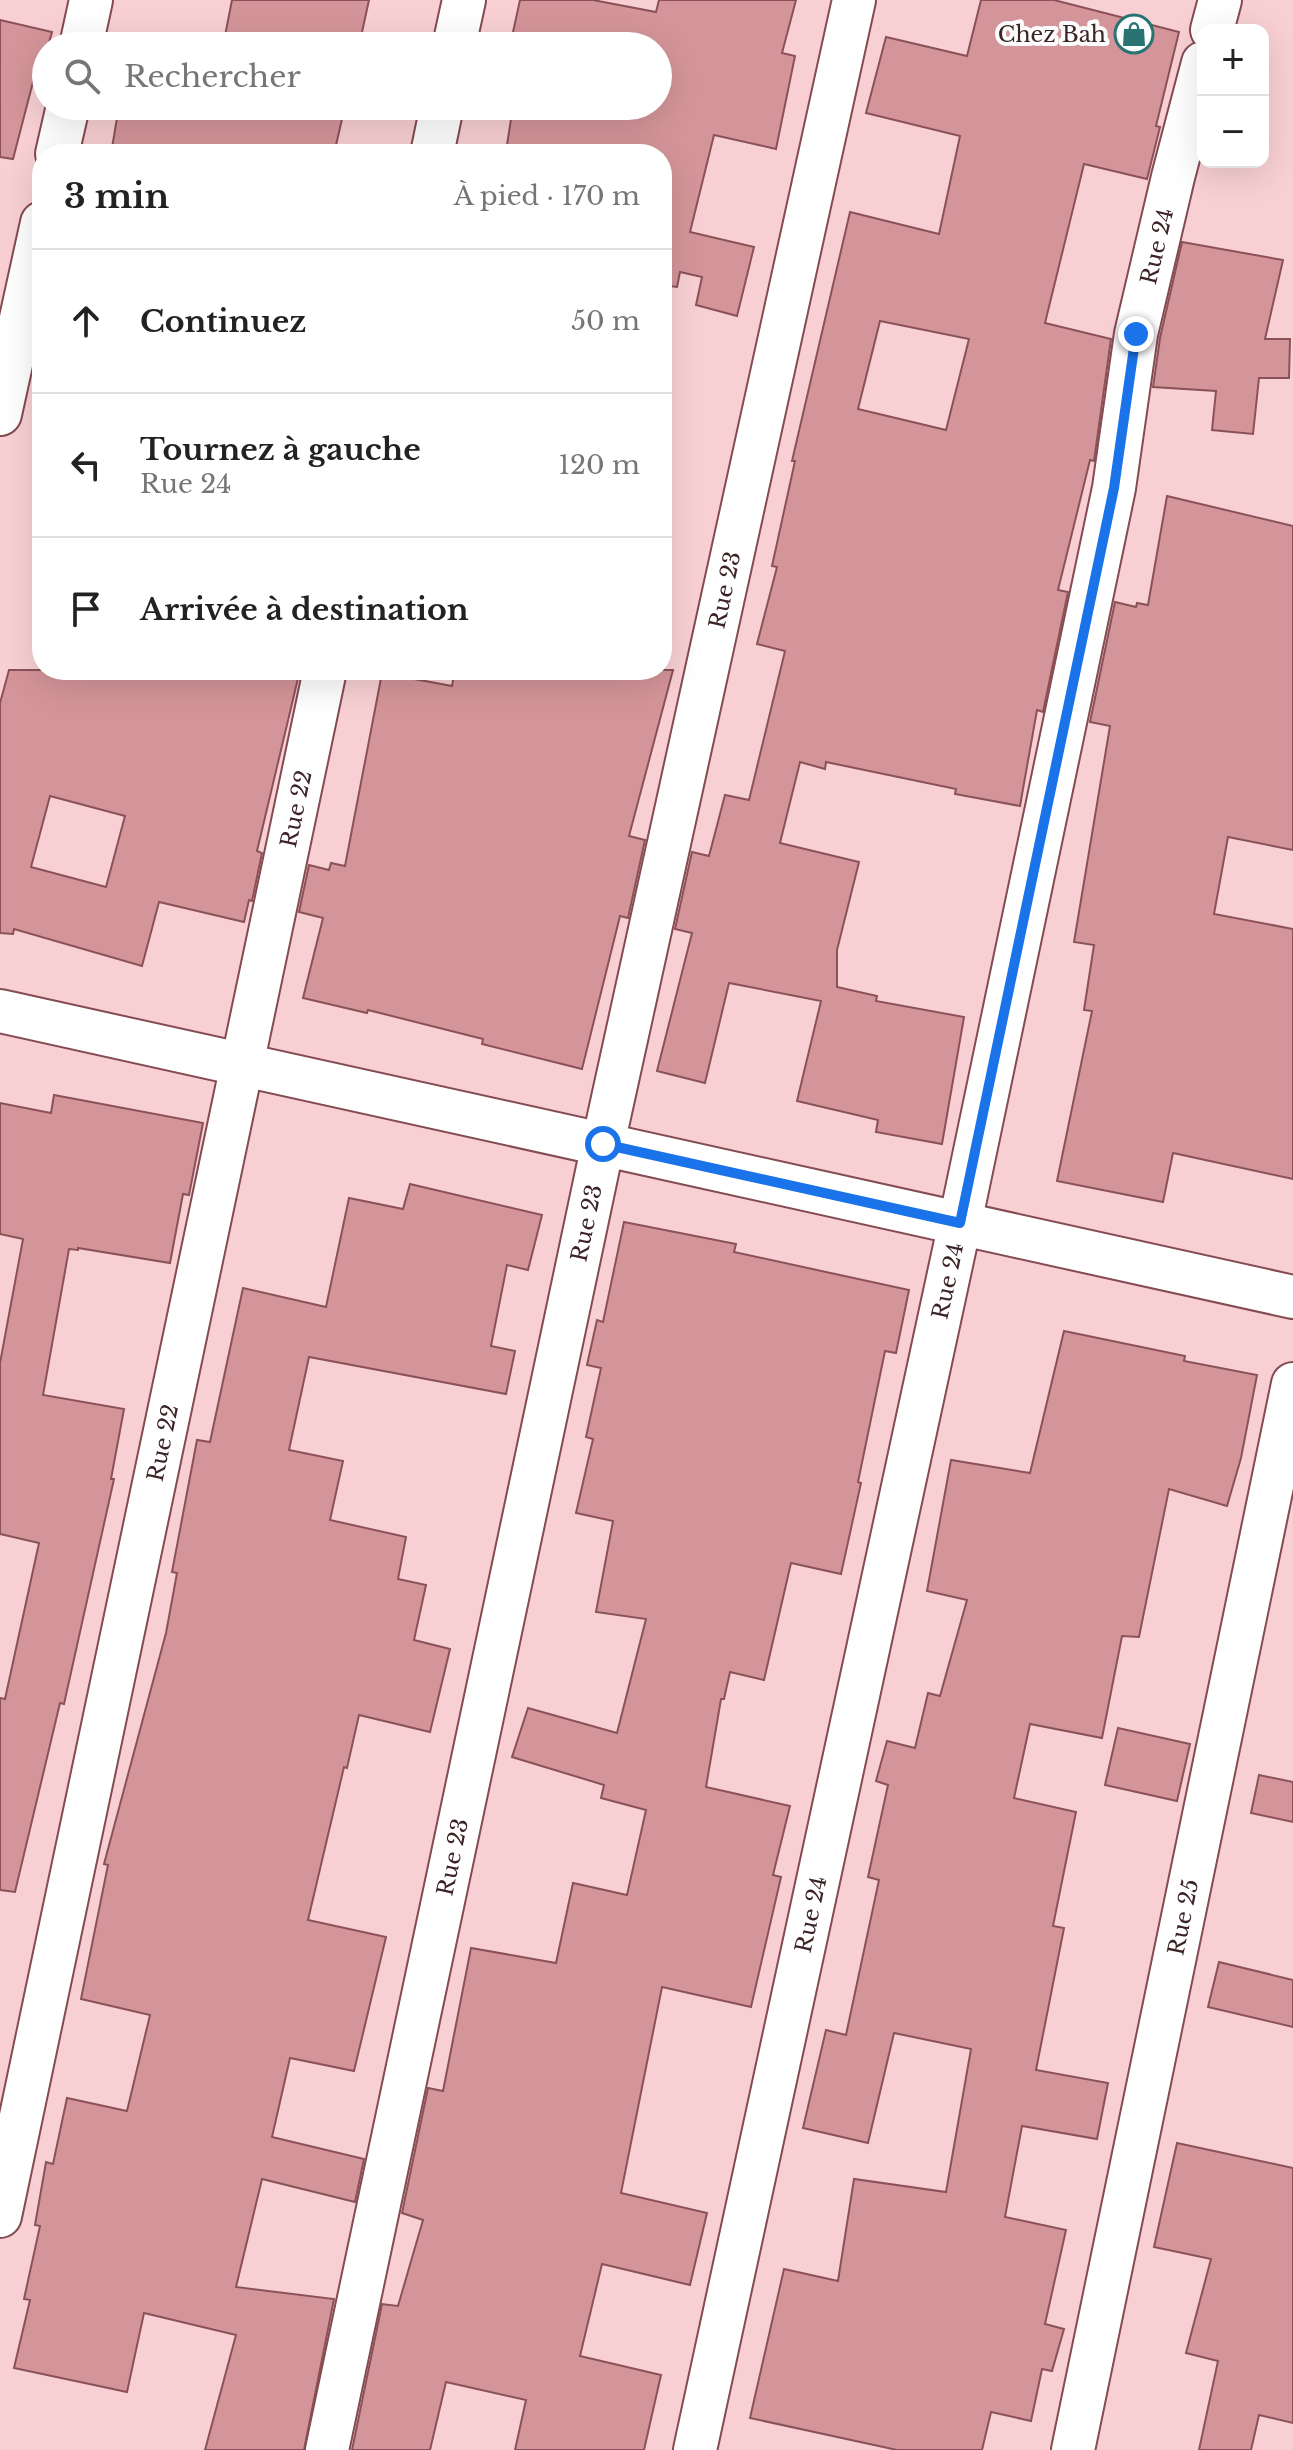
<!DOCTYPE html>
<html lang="fr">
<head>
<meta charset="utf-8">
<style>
	:root { --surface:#fff; --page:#f6f6f6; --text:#222; --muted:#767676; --line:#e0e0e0 }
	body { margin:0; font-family:"Libre Baskerville",serif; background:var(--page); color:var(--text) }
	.controls { position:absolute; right:24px; top:24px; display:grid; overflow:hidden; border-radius:16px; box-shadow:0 8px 32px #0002 }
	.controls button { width:72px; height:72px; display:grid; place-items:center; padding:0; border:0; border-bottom:2px solid var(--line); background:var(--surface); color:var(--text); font:40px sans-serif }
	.stop { position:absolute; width:24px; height:24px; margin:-18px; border:6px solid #1a73e8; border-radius:50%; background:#fff }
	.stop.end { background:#1a73e8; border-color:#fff; box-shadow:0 2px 8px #0008 }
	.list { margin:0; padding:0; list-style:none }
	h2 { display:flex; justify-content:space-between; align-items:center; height:104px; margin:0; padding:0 32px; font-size:34px }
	h2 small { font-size:26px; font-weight:400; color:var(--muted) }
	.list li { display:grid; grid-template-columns:52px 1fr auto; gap:24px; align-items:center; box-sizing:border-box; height:144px; padding:0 32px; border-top:2px solid var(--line) }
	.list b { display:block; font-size:30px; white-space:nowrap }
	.list p { margin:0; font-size:26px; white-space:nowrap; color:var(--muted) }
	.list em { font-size:26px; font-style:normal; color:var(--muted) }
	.icon { flex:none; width:44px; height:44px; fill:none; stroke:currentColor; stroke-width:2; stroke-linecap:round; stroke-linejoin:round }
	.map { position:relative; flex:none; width:1293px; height:2450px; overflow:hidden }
	.search { position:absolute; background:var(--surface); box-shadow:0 8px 32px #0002; left:32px; top:32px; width:640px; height:88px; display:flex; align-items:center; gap:20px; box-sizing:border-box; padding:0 28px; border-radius:44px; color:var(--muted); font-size:30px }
	.panel { position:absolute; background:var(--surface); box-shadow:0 8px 32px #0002; left:32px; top:144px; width:640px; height:536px; border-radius:32px }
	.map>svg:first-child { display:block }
</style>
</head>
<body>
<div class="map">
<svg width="1293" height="2450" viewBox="0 0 1293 2450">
	<rect width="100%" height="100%" fill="#f8d0d3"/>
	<g fill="#d4959a" stroke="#8a5258" stroke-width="2" fill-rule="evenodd">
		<path d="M 232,0 L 369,0 L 359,46 L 223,46 Z"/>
		<path d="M 520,0 L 593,0 L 656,12 L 659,0 L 796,0 L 782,53 L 795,56 L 776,149 L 714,135 L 690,232 L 754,247 L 737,316 L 696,305 L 702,277 L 680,272 L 677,287 L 662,285 L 662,154 L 564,154 L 507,145 L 513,106 L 658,106 L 658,46 L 510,46 Z"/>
		<path d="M 981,0 L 1054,0 L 1179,32 L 1156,126 L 1160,127 L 1147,179 L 1084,164 L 1045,323 L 1111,339 L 1094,461 L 1090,460 L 1058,590 L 1068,592 L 1043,712 L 1037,710 L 1020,806 L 955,794 L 956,789 L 826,762 L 825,769 L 800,762 L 780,843 L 859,862 L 837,950 L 837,987 L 877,996 L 876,1001 L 964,1017 L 942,1144 L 876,1132 L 878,1120 L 797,1101 L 821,1001 L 729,983 L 705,1083 L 657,1071 L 692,933 L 675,929 L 692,852 L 709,856 L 725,795 L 749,800 L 785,651 L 757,644 L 777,567 L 772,566 L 795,461 L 792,461 L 850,212 L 939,234 L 960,136 L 866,113 L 886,37 L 967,56 ZM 880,321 L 969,339 L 946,430 L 858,409 Z"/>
		<path d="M 0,20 L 52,32 L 48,46 L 46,46 L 39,84 L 33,82 L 13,159 L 0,157 Z"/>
		<path d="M 119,106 L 345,106 L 334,154 L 111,154 Z"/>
		<path d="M 1182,242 L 1283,260 L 1265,339 L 1290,339 L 1289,378 L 1259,378 L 1253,434 L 1212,430 L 1216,391 L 1153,387 L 1160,338 Z"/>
		<path d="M 1167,496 L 1293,526 L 1293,850 L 1228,837 L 1214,914 L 1293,929 L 1293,1179 L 1173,1153 L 1163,1202 L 1057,1181 L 1092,1011 L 1084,1010 L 1094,945 L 1074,942 L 1110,726 L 1090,722 L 1115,602 L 1136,607 L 1137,603 L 1148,605 Z"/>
		<path d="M 9,670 L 300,670 L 257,851 L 262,853 L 252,901 L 249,900 L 244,922 L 159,902 L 142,966 L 14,929 L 13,934 L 0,933 L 0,703 ZM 50,796 L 125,816 L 106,887 L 31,867 Z"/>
		<path d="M 455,670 L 673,670 L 629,836 L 645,840 L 628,918 L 620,916 L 582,1069 L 482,1044 L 483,1039 L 368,1010 L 367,1013 L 303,998 L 323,918 L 299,912 L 309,865 L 329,870 L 331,863 L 345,866 L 382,673 L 452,686 Z"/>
		<path d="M 54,1095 L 203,1123 L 189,1195 L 183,1194 L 170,1263 L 78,1248 L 78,1250 L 69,1249 L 43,1395 L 124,1409 L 111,1479 L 114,1479 L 64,1704 L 60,1703 L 15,1892 L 0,1890 L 0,1698 L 5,1699 L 39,1543 L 0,1534 L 0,1363 L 23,1239 L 0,1234 L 0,1103 L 51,1113 Z"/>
		<path d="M 410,1184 L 542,1215 L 528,1270 L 507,1265 L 491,1346 L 515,1351 L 506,1394 L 309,1357 L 289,1450 L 343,1461 L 330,1520 L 406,1537 L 398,1579 L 426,1585 L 414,1640 L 450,1649 L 430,1732 L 359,1715 L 347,1768 L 344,1767 L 308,1920 L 386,1937 L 354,2071 L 290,2058 L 272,2137 L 364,2159 L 355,2202 L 262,2179 L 236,2287 L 334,2299 L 304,2450 L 205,2450 L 236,2335 L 144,2313 L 127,2392 L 14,2368 L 30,2300 L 24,2299 L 40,2226 L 35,2225 L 46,2162 L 53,2164 L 67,2098 L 127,2111 L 150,2015 L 81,1999 L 108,1865 L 104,1864 L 166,1633 L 177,1573 L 172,1572 L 197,1440 L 210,1442 L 243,1288 L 326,1307 L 349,1198 L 403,1209 Z"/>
		<path d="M 624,1222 L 736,1244 L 734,1252 L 909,1290 L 896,1353 L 885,1351 L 858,1482 L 861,1483 L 841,1574 L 791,1563 L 764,1680 L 730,1672 L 724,1699 L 721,1699 L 706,1787 L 790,1806 L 773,1875 L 781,1877 L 751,2007 L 662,1987 L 621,2193 L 707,2213 L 690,2285 L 602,2264 L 580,2356 L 661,2375 L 644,2450 L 515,2450 L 526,2400 L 446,2382 L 430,2450 L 352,2450 L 382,2304 L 398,2306 L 423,2220 L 402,2213 L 428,2088 L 443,2091 L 471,1948 L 556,1963 L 573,1883 L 627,1895 L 646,1810 L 601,1798 L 604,1785 L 512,1757 L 528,1708 L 617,1733 L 646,1619 L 596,1612 L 613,1521 L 576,1513 L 593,1439 L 586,1437 L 601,1368 L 587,1365 L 597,1320 L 603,1322 Z"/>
		<path d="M 1064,1331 L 1185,1356 L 1184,1361 L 1257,1375 L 1241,1458 L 1227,1506 L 1169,1489 L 1139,1637 L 1122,1636 L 1102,1738 L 1030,1724 L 1014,1798 L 1076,1812 L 1053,1926 L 1064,1928 L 1036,2070 L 1108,2083 L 1097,2139 L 1022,2126 L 1005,2217 L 1066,2230 L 1045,2324 L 1064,2329 L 1052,2371 L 1042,2369 L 1031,2421 L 991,2412 L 982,2450 L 897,2450 L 750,2418 L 784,2269 L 838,2281 L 854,2179 L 946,2192 L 971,2049 L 894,2033 L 868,2143 L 803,2128 L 826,2030 L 846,2035 L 879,1880 L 868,1877 L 888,1785 L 876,1781 L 887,1741 L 915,1748 L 928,1693 L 940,1696 L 967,1600 L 927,1591 L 951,1460 L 1030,1473 Z"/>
		<path d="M 1118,1728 L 1190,1744 L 1177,1801 L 1105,1785 Z"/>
		<path d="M 1259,1775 L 1293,1782 L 1293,1822 L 1251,1813 Z"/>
		<path d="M 1219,1962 L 1293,1980 L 1293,2027 L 1208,2007 Z"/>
		<path d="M 1177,2143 L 1293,2168 L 1293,2423 L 1259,2415 L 1251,2450 L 1199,2450 L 1218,2361 L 1186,2353 L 1211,2259 L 1154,2247 Z"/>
	</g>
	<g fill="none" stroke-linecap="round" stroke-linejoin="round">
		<defs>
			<g id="street">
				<path d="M 1212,30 L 1220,0"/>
				<path d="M 81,46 L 91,0"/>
				<path d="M 454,46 L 464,0"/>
				<path d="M 57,154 L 68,106"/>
				<path d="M 432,154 L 442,106"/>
				<path d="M 0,414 L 42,223"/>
				<path d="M 0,1011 L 1293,1297"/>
				<path id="s1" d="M 0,2216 L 325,670"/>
				<path id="s2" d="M 327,2450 L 603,1144 L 854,0"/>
				<path id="s3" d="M 695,2450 L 960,1223 L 1114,488 L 1136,334 L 1173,177 L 1203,63"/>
				<path id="s4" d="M 1073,2450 L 1293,1384"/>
			</g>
		</defs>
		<use href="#street" stroke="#844b51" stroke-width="46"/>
		<use href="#street" stroke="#fff" stroke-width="42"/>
	</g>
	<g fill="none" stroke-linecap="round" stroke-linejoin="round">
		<path stroke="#1a73e8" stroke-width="10" d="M 603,1144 L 960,1223 L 1114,488 L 1136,334"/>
	</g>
	<defs>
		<symbol id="shop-ring" viewBox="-11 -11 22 22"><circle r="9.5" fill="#fcfcfc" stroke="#297372" stroke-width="1.5"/><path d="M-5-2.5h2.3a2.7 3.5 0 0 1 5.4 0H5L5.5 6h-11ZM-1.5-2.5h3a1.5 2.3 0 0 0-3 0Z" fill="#297372"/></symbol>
	</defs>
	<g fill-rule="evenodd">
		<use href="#shop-ring" x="1112" y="12" width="44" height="44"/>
	</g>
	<g text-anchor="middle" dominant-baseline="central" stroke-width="8" stroke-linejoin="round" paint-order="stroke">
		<g font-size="22" fill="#3c2326" stroke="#fcfcfc" text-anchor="end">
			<text x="1106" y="34">Chez Bah</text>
		</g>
		<g font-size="22" fill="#3c2326" stroke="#fcfcfc">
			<text stroke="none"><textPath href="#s3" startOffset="2252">Rue 24</textPath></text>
			<text stroke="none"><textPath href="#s2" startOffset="1902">Rue 23</textPath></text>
			<text stroke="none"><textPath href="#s1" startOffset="1438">Rue 22</textPath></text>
			<text stroke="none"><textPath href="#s2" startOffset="1254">Rue 23</textPath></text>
			<text stroke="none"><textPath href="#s3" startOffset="1196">Rue 24</textPath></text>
			<text stroke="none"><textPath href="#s1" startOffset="790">Rue 22</textPath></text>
			<text stroke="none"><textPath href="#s2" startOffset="606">Rue 23</textPath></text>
			<text stroke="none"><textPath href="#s3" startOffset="548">Rue 24</textPath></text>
			<text stroke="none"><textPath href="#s4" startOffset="544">Rue 25</textPath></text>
		</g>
	</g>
</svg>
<div class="controls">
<button>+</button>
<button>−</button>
</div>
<div class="stop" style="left:603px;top:1144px"></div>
<div class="stop end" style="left:1136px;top:334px"></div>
<div class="search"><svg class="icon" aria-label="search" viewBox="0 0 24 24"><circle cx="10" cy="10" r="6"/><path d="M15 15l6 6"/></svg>Rechercher</div>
<section class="panel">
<h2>3 min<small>À pied · 170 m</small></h2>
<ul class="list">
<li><svg class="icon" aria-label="ahead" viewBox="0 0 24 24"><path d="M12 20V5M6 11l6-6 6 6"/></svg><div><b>Continuez</b></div><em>50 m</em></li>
<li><svg class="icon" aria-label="left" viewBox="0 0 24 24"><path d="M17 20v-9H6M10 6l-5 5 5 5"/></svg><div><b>Tournez à gauche</b><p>Rue 24</p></div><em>120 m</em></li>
<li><svg class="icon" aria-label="arrive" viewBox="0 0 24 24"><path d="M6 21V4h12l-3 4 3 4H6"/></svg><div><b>Arrivée à destination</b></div></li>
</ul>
</section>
</div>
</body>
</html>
